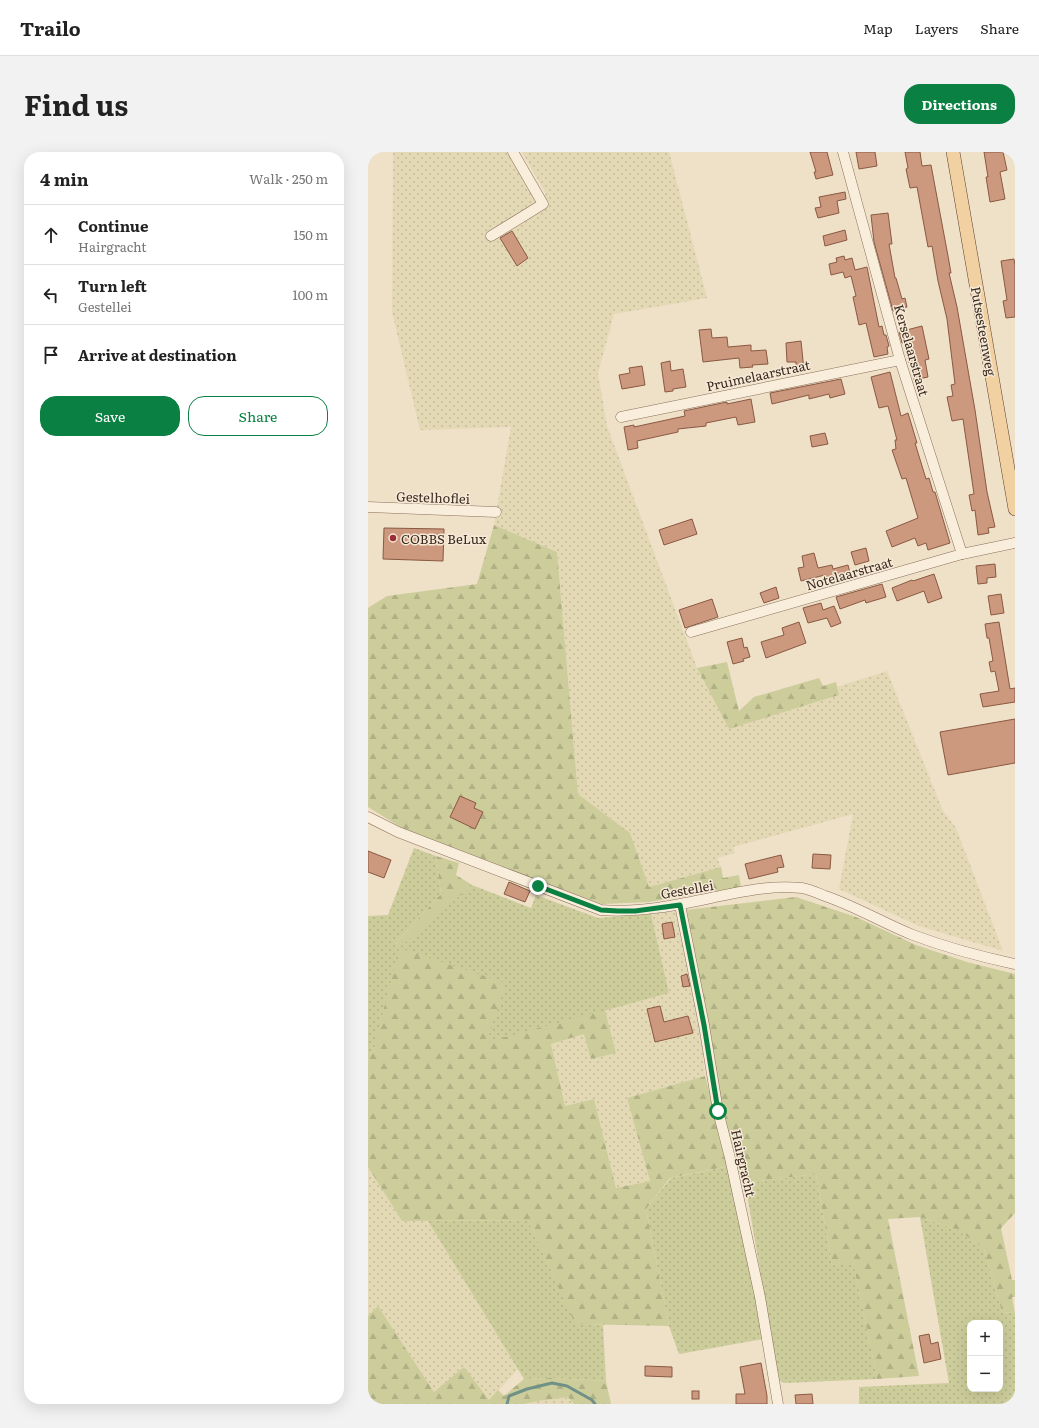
<!DOCTYPE html>
<html lang="en">
<head>
<meta charset="utf-8">
<style>
	:root { --surface:#fff; --page:#f2f2f2; --text:#222; --muted:#767676; --line:#e0e0e0; --accent:#0b8043 }
	body { margin:0; font-family:Literata,serif; background:var(--page); color:var(--text) }
	.controls { position:absolute; right:12px; bottom:12px; display:grid; overflow:hidden; border-radius:8px; box-shadow:0 4px 16px #0002 }
	.controls button { width:36px; height:36px; display:grid; place-items:center; padding:0; border:0; border-bottom:1px solid var(--line); background:var(--surface); color:var(--text); font:20px sans-serif }
	.stop { position:absolute; width:12px; height:12px; margin:-9px; border:3px solid #0b8043; border-radius:50%; background:#fff }
	.stop.end { background:#0b8043; border-color:#fff; box-shadow:0 1px 4px #0008 }
	.list { margin:0; padding:0; list-style:none }
	h2 { display:flex; justify-content:space-between; align-items:center; height:52px; margin:0; padding:0 16px; font-size:17px }
	h2 small { font-size:13px; font-weight:400; color:var(--muted) }
	.list li { display:grid; grid-template-columns:26px 1fr auto; gap:12px; align-items:center; box-sizing:border-box; height:60px; padding:0 16px; border-top:1px solid var(--line) }
	.list b { display:block; font-size:15px; white-space:nowrap }
	.list p { margin:0; font-size:13px; white-space:nowrap; color:var(--muted) }
	.list em { font-size:13px; font-style:normal; color:var(--muted) }
	.actions { display:flex; gap:8px; padding:12px 16px }
	.actions a { flex:1; padding:9px 0; border:1px solid var(--accent); border-radius:16px; text-align:center; font-size:14px; color:var(--accent) }
	.actions .main { background:var(--accent); color:#fff }
	.icon { flex:none; width:22px; height:22px; fill:none; stroke:currentColor; stroke-width:2; stroke-linecap:round; stroke-linejoin:round }
	.map { position:relative; flex:none; width:647px; height:1252px; overflow:hidden; border-radius:16px }
	header { display:flex; align-items:center; gap:24px; box-sizing:border-box; height:56px; padding:0 20px; background:var(--surface); border-bottom:1px solid var(--line) }
	header strong { font-size:19px }
	nav { display:flex; gap:22px; margin-inline-start:auto; font-size:14px }
	.intro { display:flex; align-items:center; justify-content:space-between; box-sizing:border-box; height:96px; padding:0 24px }
	h1 { margin:0; font-size:28px }
	.button { padding:10px 18px; border-radius:16px; background:var(--accent); color:#fff; font-size:14px; font-weight:700 }
	main { display:flex; gap:24px; padding:0 24px }
	aside { flex:1; background:var(--surface); border-radius:16px; box-shadow:0 4px 16px #0002 }
	.map>svg:first-child { display:block }
</style>
</head>
<body>
<header>
<strong>Trailo</strong>
<nav><a>Map</a><a>Layers</a><a>Share</a></nav>
</header>
<div class="intro"><h1>Find us</h1><a class="button">Directions</a></div>
<main>
<aside>
<h2>4 min<small>Walk · 250 m</small></h2>
<ul class="list">
<li><svg class="icon" aria-label="ahead" viewBox="0 0 24 24"><path d="M12 20V5M6 11l6-6 6 6"/></svg><div><b>Continue</b><p>Hairgracht</p></div><em>150 m</em></li>
<li><svg class="icon" aria-label="left" viewBox="0 0 24 24"><path d="M17 20v-9H6M10 6l-5 5 5 5"/></svg><div><b>Turn left</b><p>Gestellei</p></div><em>100 m</em></li>
<li><svg class="icon" aria-label="arrive" viewBox="0 0 24 24"><path d="M6 21V4h12l-3 4 3 4H6"/></svg><div><b>Arrive at destination</b></div></li>
</ul>
<div class="actions"><a class="main">Save</a><a>Share</a></div>
</aside>
<div class="map">
<svg width="647" height="1252" viewBox="0 0 647 1252">
	<defs>
		<pattern id="farmland-dots" width="8" height="8" patternUnits="userSpaceOnUse"><rect width="8" height="8" fill="#e4d9b5"/><path d="M2 2h.1M6 6h.1" fill="none" stroke="#c4ba9b" stroke-width="1.8" stroke-linecap="round"/></pattern>
		<pattern id="grass-dots" width="8" height="8" patternUnits="userSpaceOnUse"><rect width="8" height="8" fill="#cccd9b"/><path d="M2 2h.1M6 6h.1" fill="none" stroke="#b0b085" stroke-width="1.8" stroke-linecap="round"/></pattern>
		<pattern id="forest-firs" width="22" height="20" patternUnits="userSpaceOnUse"><rect width="22" height="20" fill="#cccd9b"/><path d="M5 1l3.5 6h-7zM16 11l3.5 6h-7z" fill="#b0b085"/></pattern>
	</defs>
	<rect width="100%" height="100%" fill="#efe0c8"/>
	<g fill="url(#farmland-dots)">
		<path d="M 25,0 L 142,0 L 171,46 L 178,42 L 154,0 L 301,0 L 339,146 L 246,162 L 230,221 L 239,274 L 329,516 L 361,577 L 471,543 L 469,535 L 519,519 L 575,659 L 588,676 L 635,799 L 551,774 L 471,737 L 485,662 L 365,695 L 367,701 L 349,706 L 353,715 L 281,735 L 262,681 L 210,642 L 189,400 L 126,373 L 143,275 L 52,278 L 24,160 Z"/>
		<path d="M 308,759 L 332,875 L 337,924 L 259,946 L 282,1029 L 248,1036 L 226,947 L 197,954 L 183,892 L 216,881 L 248,901 L 237,858 L 301,841 L 283,762 Z"/>
		<path d="M 0,1015 L 34,1069 L 60,1069 L 150,1217 L 122,1248 L 66,1240 L 10,1154 L 0,1164 Z"/>
		<path d="M 200,1245 L 206,1252 L 156,1252 L 170,1249 Z"/>
	</g>
	<g fill="url(#grass-dots)" fill-rule="evenodd">
		<path d="M 46,696 L 68,704 L 73,742 L 28,791 L 31,795 L 104,733 L 163,756 L 168,743 L 230,766 L 283,762 L 301,841 L 119,891 L 6,896 L 0,909 L 0,764 L 20,763 Z"/>
		<path d="M 362,1014 L 395,1187 L 311,1202 L 301,1174 L 278,1057 L 303,1026 Z"/>
		<path d="M 448,1022 L 464,1113 L 485,1109 L 509,1227 L 416,1231 L 411,1228 L 377,1031 Z"/>
		<path d="M 552,1065 L 590,1078 L 616,1097 L 634,1160 L 647,1161 L 647,1252 L 491,1252 L 491,1235 L 581,1231 ZM 602,1171 L 632,1171 L 632,1237 L 602,1237 Z"/>
		<path d="M 160,1068 L 207,1171 L 235,1173 L 238,1229 L 183,1226 L 156,1227 L 60,1069 Z"/>
	</g>
	<g fill="url(#forest-firs)">
		<path d="M 126,373 L 189,400 L 210,642 L 262,681 L 281,735 L 353,715 L 355,726 L 371,723 L 373,735 L 281,750 L 234,752 L 98,703 L 34,676 L 0,655 L 0,456 L 19,444 L 109,432 Z"/>
		<path d="M 359,510 L 371,559 L 386,545 L 451,526 L 455,534 L 468,530 L 471,543 L 361,577 L 329,516 Z"/>
		<path d="M 68,704 L 91,711 L 88,723 L 104,733 L 31,796 L 138,831 L 119,890 L 237,858 L 248,901 L 223,907 L 216,882 L 183,892 L 197,954 L 226,947 L 248,1036 L 282,1029 L 259,946 L 337,924 L 360,1008 L 317,758 L 428,745 L 488,765 L 548,793 L 599,810 L 647,822 L 647,1061 L 633,1076 L 644,1128 L 647,1128 L 647,1145 L 644,1145 L 647,1161 L 634,1160 L 616,1097 L 590,1078 L 552,1065 L 520,1067 L 551,1224 L 509,1227 L 485,1110 L 464,1113 L 448,1022 L 377,1031 L 361,1014 L 302,1026 L 278,1057 L 301,1174 L 207,1172 L 160,1068 L 34,1069 L 0,1015 L 0,909 L 6,896 L 31,796 L 28,791 L 73,742 Z"/>
		<path d="M 10,1154 L 66,1240 L 96,1215 L 121,1248 L 130,1238 L 136,1244 L 156,1227 L 183,1226 L 238,1229 L 243,1252 L 206,1252 L 200,1245 L 170,1249 L 156,1252 L 0,1252 L 0,1164 Z"/>
	</g>
	<g fill="none" stroke-linecap="round" stroke-linejoin="round">
		<path stroke="#6f9186" stroke-width="3" d="M 139,1252 L 141,1244 L 159,1237 L 184,1231 L 199,1234 L 224,1248 L 227,1252"/>
	</g>
	<g fill="#cc987e" stroke="#8a5942">
		<path d="M 442,0 L 459,0 L 465,23 L 448,27 L 446,20 L 448,20 Z"/>
		<path d="M 488,0 L 507,0 L 509,14 L 491,17 Z"/>
		<path d="M 537,0 L 552,0 L 554,14 L 563,13 L 580,104 L 583,121 L 581,121 L 589,155 L 607,258 L 619,340 L 627,375 L 620,376 L 621,381 L 610,383 L 607,358 L 604,359 L 601,343 L 606,342 L 595,267 L 584,269 L 579,245 L 585,244 L 583,233 L 587,232 L 579,167 L 570,129 L 564,94 L 560,95 L 549,35 L 542,36 L 538,17 L 540,16 Z"/>
		<path d="M 616,0 L 635,0 L 639,18 L 632,20 L 637,47 L 622,50 L 618,25 L 620,25 Z"/>
		<path d="M 477,40 L 478,47 L 469,49 L 471,61 L 450,66 L 447,56 L 453,55 L 451,45 Z"/>
		<path d="M 520,61 L 524,92 L 521,92 L 527,126 L 528,126 L 534,147 L 537,146 L 539,155 L 525,159 L 506,90 L 503,63 Z"/>
		<path d="M 477,78 L 479,88 L 457,94 L 455,84 Z"/>
		<path d="M 144,79 L 160,106 L 149,114 L 132,86 Z"/>
		<path d="M 476,104 L 477,108 L 484,106 L 487,118 L 499,115 L 511,175 L 514,174 L 516,183 L 518,183 L 521,194 L 519,195 L 520,202 L 506,205 L 498,171 L 491,173 L 485,145 L 488,144 L 483,124 L 477,126 L 475,120 L 463,123 L 461,112 L 469,110 L 468,106 Z"/>
		<path d="M 646,107 L 647,114 L 647,165 L 638,166 L 635,149 L 639,148 L 633,109 Z"/>
		<path d="M 554,174 L 561,207 L 557,208 L 560,225 L 546,228 L 543,210 L 541,211 L 538,190 L 534,191 L 531,180 Z"/>
		<path d="M 343,177 L 344,186 L 359,185 L 360,195 L 383,193 L 383,199 L 398,198 L 400,212 L 384,213 L 385,215 L 372,216 L 371,206 L 335,210 L 331,178 Z"/>
		<path d="M 433,189 L 436,218 L 428,219 L 428,210 L 419,210 L 418,191 Z"/>
		<path d="M 302,209 L 303,219 L 315,217 L 318,235 L 305,237 L 305,239 L 297,240 L 293,211 Z"/>
		<path d="M 274,214 L 277,233 L 254,237 L 251,223 L 262,221 L 261,216 Z"/>
		<path d="M 522,220 L 533,264 L 540,261 L 549,291 L 547,291 L 558,327 L 561,326 L 565,340 L 567,340 L 582,391 L 560,398 L 558,391 L 550,394 L 547,386 L 524,395 L 518,379 L 550,366 L 538,326 L 534,327 L 524,298 L 528,297 L 527,288 L 529,288 L 520,254 L 511,256 L 503,225 Z"/>
		<path d="M 473,227 L 477,242 L 462,246 L 461,242 L 441,247 L 441,243 L 404,252 L 402,241 Z"/>
		<path d="M 383,247 L 387,270 L 370,273 L 368,265 L 338,271 L 338,274 L 310,277 L 310,280 L 269,289 L 270,296 L 260,298 L 256,275 L 266,273 L 266,275 L 317,264 L 316,259 L 359,250 L 359,252 Z"/>
		<path d="M 457,281 L 460,292 L 444,295 L 442,284 Z"/>
		<path d="M 324,367 L 329,382 L 296,393 L 291,378 Z"/>
		<path d="M 16,376 L 76,377 L 75,409 L 15,407 Z"/>
		<path d="M 498,396 L 501,409 L 487,413 L 483,400 Z"/>
		<path d="M 446,401 L 450,416 L 464,413 L 465,417 L 480,413 L 483,425 L 469,429 L 468,425 L 458,428 L 457,423 L 433,429 L 430,416 L 436,415 L 434,404 Z"/>
		<path d="M 627,412 L 628,425 L 619,426 L 619,431 L 610,432 L 608,414 Z"/>
		<path d="M 566,422 L 574,446 L 560,451 L 556,439 L 529,449 L 524,436 L 544,428 L 545,429 Z"/>
		<path d="M 514,432 L 518,445 L 498,451 L 497,448 L 472,457 L 468,445 Z"/>
		<path d="M 408,435 L 411,446 L 396,451 L 392,441 Z"/>
		<path d="M 633,442 L 636,461 L 623,463 L 620,444 Z"/>
		<path d="M 344,447 L 350,465 L 317,476 L 311,458 Z"/>
		<path d="M 453,451 L 455,458 L 466,454 L 473,471 L 463,475 L 459,466 L 440,471 L 435,456 Z"/>
		<path d="M 431,470 L 438,491 L 398,506 L 393,490 L 416,483 L 414,476 Z"/>
		<path d="M 631,470 L 642,537 L 647,536 L 647,550 L 615,555 L 612,542 L 631,539 L 627,519 L 623,520 L 621,510 L 625,509 L 621,486 L 619,486 L 617,472 Z"/>
		<path d="M 374,486 L 376,496 L 379,495 L 382,505 L 375,507 L 376,509 L 365,512 L 359,490 Z"/>
		<path d="M 647,567 L 647,611 L 580,623 L 572,580 Z"/>
		<path d="M 92,644 L 108,651 L 106,656 L 115,660 L 107,677 L 82,665 Z"/>
		<path d="M 0,699 L 23,708 L 16,726 L 0,720 Z"/>
		<path d="M 445,702 L 463,703 L 462,717 L 444,716 Z"/>
		<path d="M 413,703 L 416,715 L 409,716 L 410,720 L 381,727 L 377,712 Z"/>
		<path d="M 141,730 L 162,739 L 157,750 L 136,742 Z"/>
		<path d="M 304,770 L 307,785 L 296,787 L 294,772 Z"/>
		<path d="M 319,822 L 322,834 L 315,835 L 313,824 Z"/>
		<path d="M 292,854 L 296,870 L 320,864 L 325,881 L 287,890 L 279,857 Z"/>
		<path d="M 561,1182 L 563,1192 L 570,1190 L 573,1207 L 556,1211 L 551,1184 Z"/>
		<path d="M 393,1211 L 399,1244 L 399,1252 L 368,1252 L 368,1242 L 377,1242 L 372,1215 Z"/>
		<path d="M 277,1214 L 304,1215 L 304,1225 L 277,1224 Z"/>
		<rect x="324" y="1239" width="7" height="8"/>
		<path d="M 444,1242 L 445,1252 L 428,1252 L 427,1243 Z"/>
	</g>
	<g fill="none" stroke-linecap="round" stroke-linejoin="round">
		<defs>
			<g id="minor">
				<path d="M 475,0 L 532,208 L 594,402"/>
				<path d="M 123,84 L 175,52 L 145,0"/>
				<path d="M 253,265 L 532,208"/>
				<path d="M 0,355 L 128,360"/>
				<path d="M 323,480 L 594,402 L 647,391"/>
				<path d="M 0,665 L 30,680 L 233,758 C 272,761 310,753 347,745 C 376,739 404,733 434,736 C 441,737 450,741 457,744 C 487,754 515,771 545,783 C 577,795 614,805 647,812"/>
				<path d="M 312,753 L 336,873 L 350,959 L 362,1006 L 392,1145 L 410,1252"/>
			</g>
			<path id="major" d="M 585,0 L 647,357"/>
		</defs>
		<use href="#minor" stroke="#8b715d" stroke-width="11"/>
		<use href="#major" stroke="#594031" stroke-width="14"/>
		<use href="#minor" stroke="#f9eedb" stroke-width="10"/>
		<use href="#major" stroke="#f1d1a1" stroke-width="13"/>
	</g>
	<g fill="none" stroke-linecap="round" stroke-linejoin="round">
		<path stroke="#0b8043" stroke-width="5" d="M 170,734 L 233,758 L 250,759 L 267,759 L 312,753 L 336,873 L 350,959"/>
	</g>
	<circle fill="#9a2d37" stroke="#f6ead7" stroke-width="1.5" cx="25" cy="386" r="4"/>
	<g text-anchor="middle" dominant-baseline="central" stroke-width="3" stroke-linejoin="round" paint-order="stroke">
		<g font-size="13" fill="#3b2b20" stroke="#f6ead7">
			<text transform="translate(616 179) rotate(80)">Putsesteenweg</text>
			<text transform="translate(544 198) rotate(74)">Kerselaarstraat</text>
			<text transform="translate(390 223) rotate(-12)">Pruimelaarstraat</text>
			<text transform="translate(65 345) rotate(2)">Gestelhoflei</text>
			<text transform="translate(481 421) rotate(-16)">Notelaarstraat</text>
			<text transform="translate(319 737) rotate(-10)">Gestellei</text>
			<text transform="translate(376 1011) rotate(77)">Hairgracht</text>
		</g>
		<g font-size="13" fill="#3b2b20" stroke="#f6ead7" text-anchor="start">
			<text x="33" y="386">COBBS BeLux</text>
		</g>
	</g>
</svg>
<div class="controls">
<button>+</button>
<button>−</button>
</div>
<div class="stop" style="left:350px;top:959px"></div>
<div class="stop end" style="left:170px;top:734px"></div>
</div>
</main>
</body>
</html>
